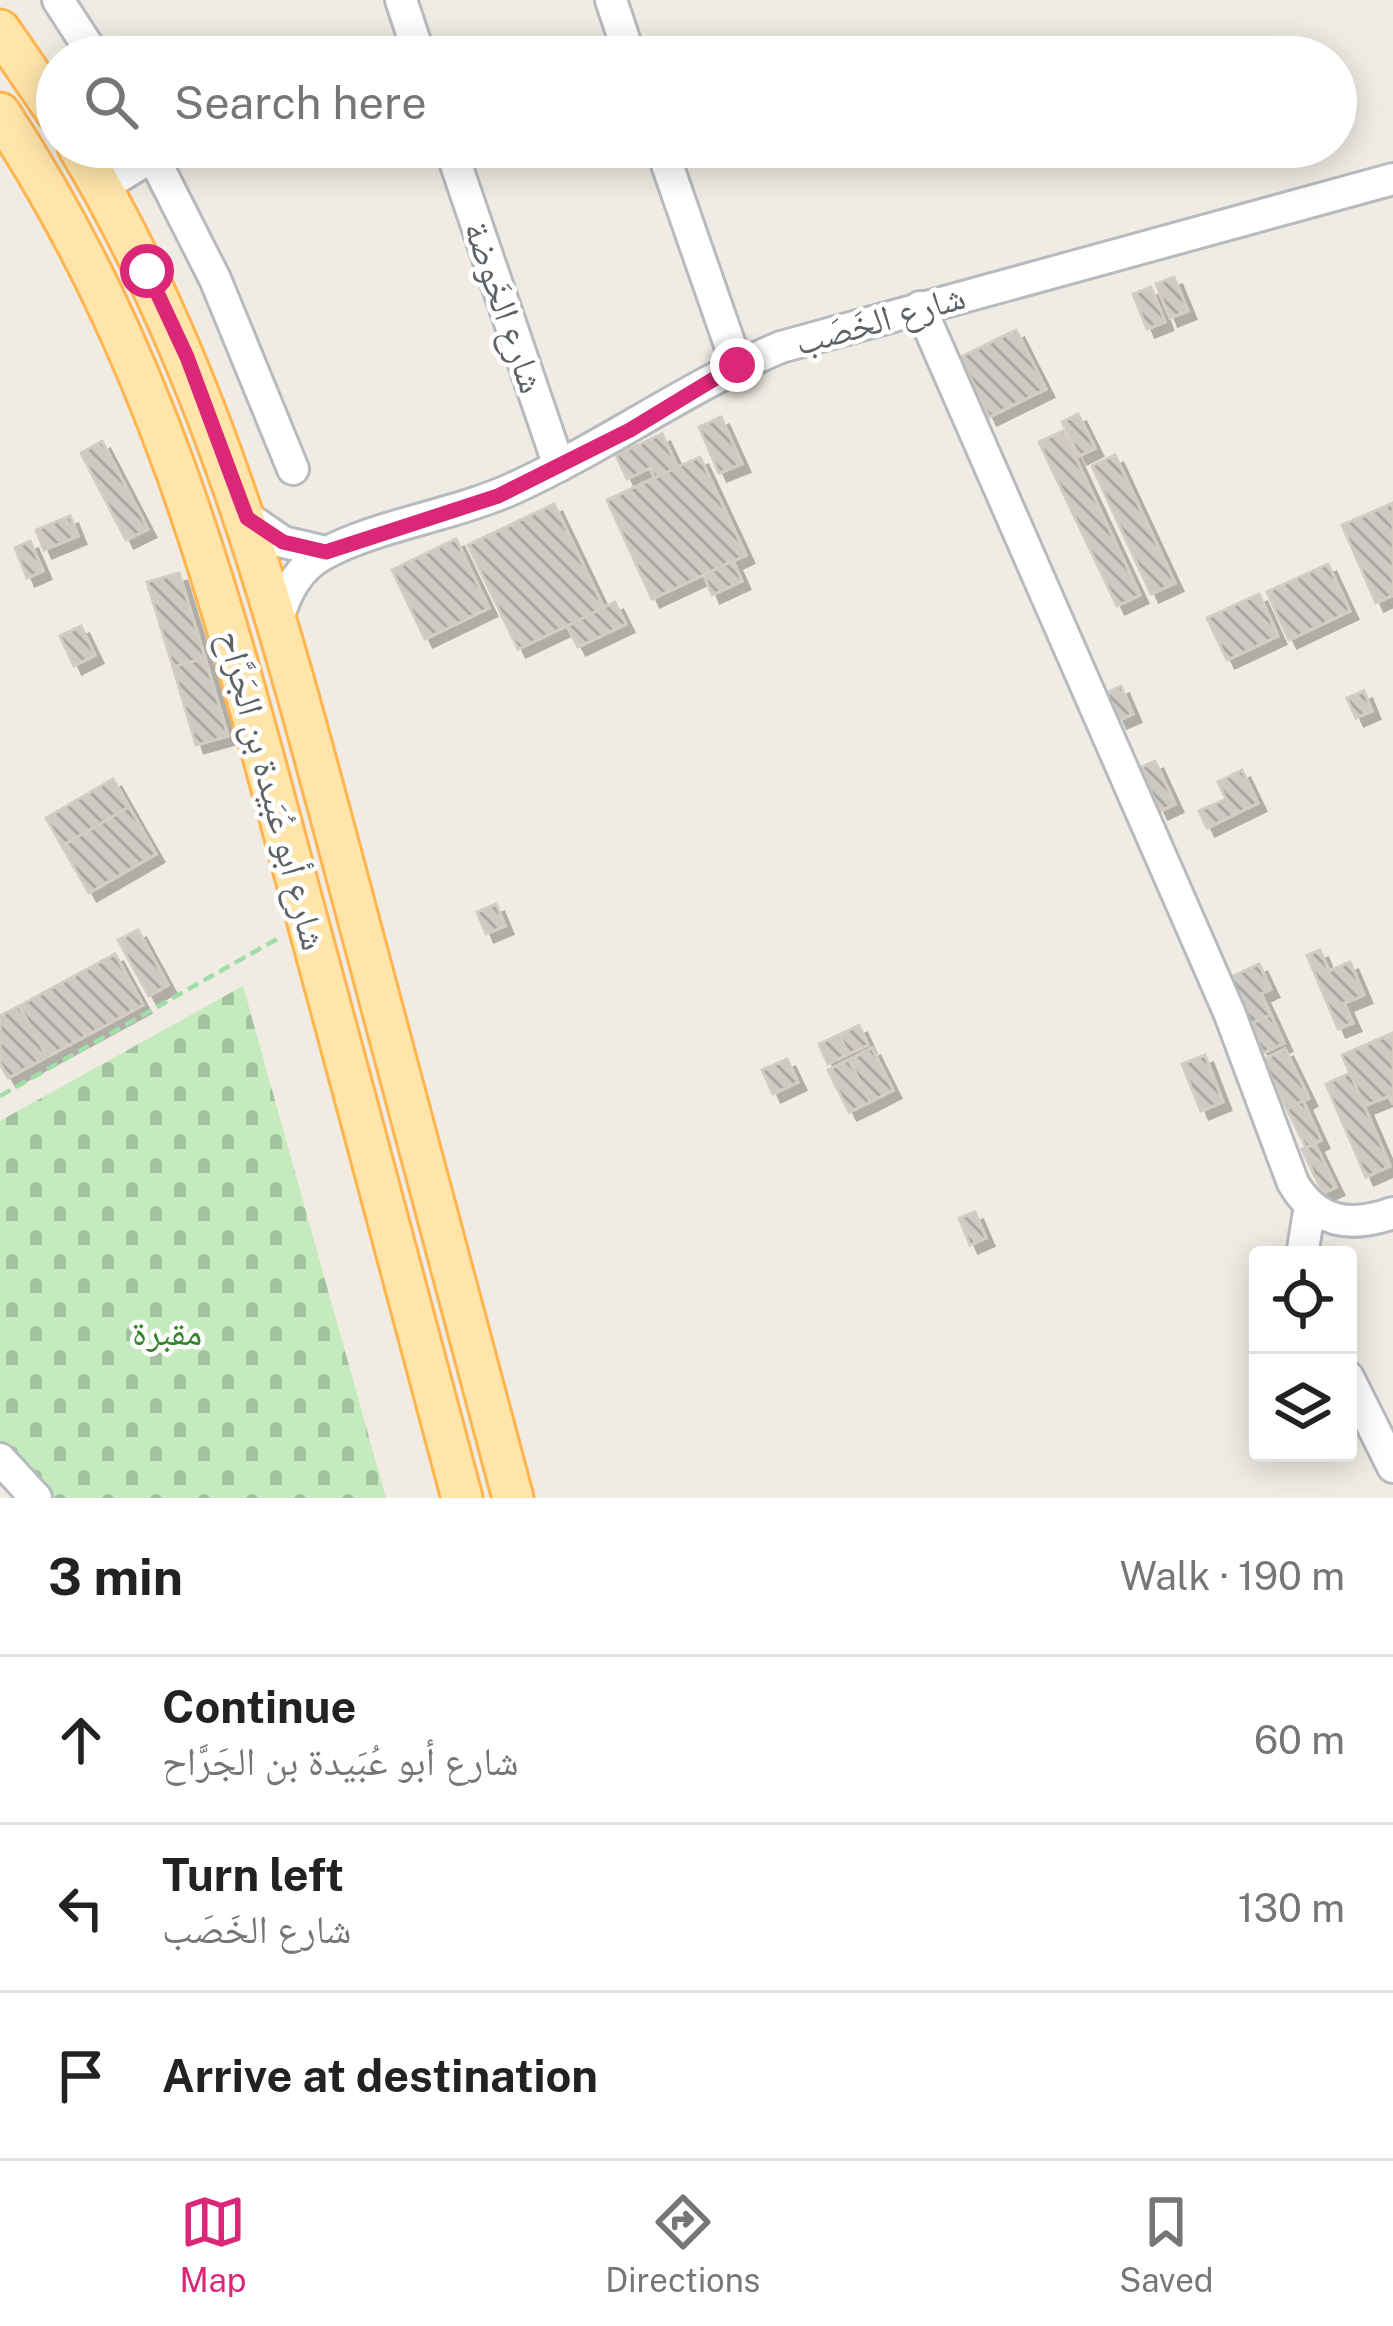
<!DOCTYPE html>
<html lang="en">
<head>
<meta charset="utf-8">
<style>
	:root { --surface:#fff; --page:#f2f2f2; --text:#222; --muted:#767676; --line:#e0e0e0; --accent:#db2777 }
	body { margin:0; font-family:"Public Sans","Noto Naskh Arabic",sans-serif; background:var(--page); color:var(--text) }
	.controls { position:absolute; right:36px; bottom:36px; display:grid; overflow:hidden; border-radius:12px; box-shadow:0 6px 30px #0003 }
	.controls button { width:108px; height:108px; display:grid; place-items:center; padding:0; border:0; border-bottom:3px solid var(--line); background:var(--surface); color:var(--text); font:60px sans-serif }
	.stop { position:absolute; width:36px; height:36px; margin:-27px; border:9px solid #db2777; border-radius:50%; background:#fff }
	.stop.end { background:#db2777; border-color:#fff; box-shadow:0 3px 12px #0008 }
	.list { margin:0; padding:0; list-style:none }
	h2 { display:flex; justify-content:space-between; align-items:center; height:156px; margin:0; padding:0 48px; font-size:51px }
	h2 small { font-size:39px; font-weight:400; color:var(--muted) }
	.list li { display:grid; grid-template-columns:78px 1fr auto; gap:36px; align-items:center; box-sizing:border-box; height:168px; padding:0 48px; border-top:3px solid var(--line) }
	.list b { display:block; font-size:45px; white-space:nowrap }
	.list p { margin:0; font-size:39px; white-space:nowrap; color:var(--muted) }
	.list em { font-size:39px; font-style:normal; color:var(--muted) }
	.icon { flex:none; width:66px; height:66px; fill:none; stroke:currentColor; stroke-width:2; stroke-linecap:round; stroke-linejoin:round }
	.map { position:relative; flex:none; width:1393px; height:1498px; overflow:hidden }
	.search { position:absolute; background:var(--surface); box-shadow:0 6px 30px #0003; left:36px; right:36px; top:36px; height:132px; display:flex; align-items:center; gap:30px; box-sizing:border-box; padding:0 42px; border-radius:66px; color:var(--muted); font-size:45px }
	.sheet { height:660px; background:var(--surface) }
	nav { display:flex; justify-content:space-around; align-items:center; box-sizing:border-box; height:168px; border-top:3px solid var(--line); background:var(--surface); font-size:33px; color:var(--muted) }
	nav a { display:grid; justify-items:center; gap:6px }
	nav .on { color:var(--accent) }
	.map>svg:first-child { display:block }
</style>
</head>
<body>
<div class="map">
<svg width="1393" height="1498" viewBox="0 0 1393 1498">
	<defs>
		<pattern id="cemetery-stones" width="16" height="16" patternUnits="userSpaceOnUse" patternTransform="scale(3)"><rect width="16" height="16" fill="#c4eabe"/><path d="M2 7V4a2 2 0 0 1 4 0v3zM10 15v-3a2 2 0 0 1 4 0v3z" fill="#a2c19e"/></pattern>
		<pattern id="building-back-hatch" width="6" height="6" patternUnits="userSpaceOnUse" patternTransform="scale(3)"><rect width="6" height="6" fill="#cdc9c3"/><path d="M-1 5l2 2M0 0l6 6M5-1l2 2" fill="none" stroke="#aaa7a2"/></pattern>
		<filter id="shadow"><feDropShadow dx="8" dy="8" stdDeviation="0" flood-color="#0004"/></filter>
	</defs>
	<rect width="100%" height="100%" fill="#f0ece4"/>
	<path fill="url(#cemetery-stones)" d="M 243,986 L 386,1498 L 44,1498 L 0,1450 L 0,1121 Z"/>
	<g fill="url(#building-back-hatch)" stroke="#d5ccc1" stroke-width="3" filter="url(#shadow)">
		<path d="M 1174,277 L 1188,311 L 1170,318 L 1156,284 Z"/>
		<path d="M 1151,287 L 1165,322 L 1147,329 L 1133,294 Z"/>
		<path d="M 1016,330 L 1046,389 L 989,417 L 961,357 Z"/>
		<path d="M 1078,414 L 1095,448 L 1079,456 L 1062,422 Z"/>
		<path d="M 721,417 L 742,464 L 719,473 L 699,427 Z"/>
		<path d="M 1063,431 L 1140,595 L 1117,606 L 1039,442 Z"/>
		<path d="M 662,434 L 678,468 L 655,478 L 650,468 L 627,479 L 616,455 Z"/>
		<path d="M 102,441 L 148,529 L 126,540 L 81,453 Z"/>
		<path d="M 1115,455 L 1175,583 L 1151,594 L 1092,466 Z"/>
		<path d="M 700,457 L 746,555 L 652,599 L 607,500 Z"/>
		<path d="M 1393,503 L 1393,595 L 1376,603 L 1342,525 Z"/>
		<path d="M 554,504 L 604,608 L 518,649 L 468,545 Z"/>
		<path d="M 70,516 L 78,536 L 44,550 L 36,530 Z"/>
		<path d="M 456,539 L 489,608 L 425,639 L 392,570 Z"/>
		<path d="M 30,541 L 43,571 L 27,578 L 15,548 Z"/>
		<path d="M 733,561 L 742,581 L 712,595 L 704,575 Z"/>
		<path d="M 1328,564 L 1350,611 L 1289,640 L 1267,592 Z"/>
		<path d="M 179,573 L 205,658 L 173,667 L 147,582 Z"/>
		<path d="M 1259,594 L 1278,636 L 1227,660 L 1207,618 Z"/>
		<path d="M 615,602 L 626,624 L 578,647 L 567,626 Z"/>
		<path d="M 81,626 L 95,655 L 74,666 L 60,636 Z"/>
		<path d="M 205,658 L 228,736 L 196,745 L 173,667 Z"/>
		<path d="M 1121,686 L 1133,714 L 1119,720 L 1107,693 Z"/>
		<path d="M 1364,691 L 1372,711 L 1356,718 L 1347,698 Z"/>
		<path d="M 1155,761 L 1175,804 L 1160,811 L 1140,768 Z"/>
		<path d="M 1242,770 L 1258,803 L 1207,828 L 1199,811 L 1226,799 L 1218,782 Z"/>
		<path d="M 113,779 L 129,807 L 62,846 L 46,818 Z"/>
		<path d="M 129,807 L 156,854 L 89,893 L 62,846 Z"/>
		<path d="M 496,904 L 505,926 L 486,934 L 477,912 Z"/>
		<path d="M 138,930 L 168,985 L 149,996 L 118,940 Z"/>
		<path d="M 1320,950 L 1329,971 L 1350,962 L 1364,995 L 1344,1003 L 1353,1023 L 1338,1029 L 1307,955 Z"/>
		<path d="M 115,954 L 143,1005 L 47,1057 L 19,1006 Z"/>
		<path d="M 1259,964 L 1271,989 L 1261,994 L 1271,1015 L 1250,1024 L 1229,978 Z"/>
		<path d="M 19,1006 L 47,1057 L 8,1078 L 0,1063 L 0,1016 Z"/>
		<path d="M 1271,1015 L 1284,1043 L 1263,1053 L 1250,1024 Z"/>
		<path d="M 859,1025 L 868,1045 L 848,1054 L 839,1035 Z"/>
		<path d="M 1393,1033 L 1393,1104 L 1389,1096 L 1364,1106 L 1342,1055 Z"/>
		<path d="M 839,1035 L 848,1054 L 828,1064 L 819,1044 Z"/>
		<path d="M 872,1048 L 893,1090 L 870,1102 L 849,1060 Z"/>
		<path d="M 1285,1049 L 1309,1098 L 1287,1109 L 1263,1060 Z"/>
		<path d="M 1205,1055 L 1223,1102 L 1201,1111 L 1182,1064 Z"/>
		<path d="M 787,1059 L 798,1082 L 773,1094 L 762,1070 Z"/>
		<path d="M 849,1060 L 870,1102 L 849,1112 L 828,1070 Z"/>
		<path d="M 1350,1073 L 1390,1166 L 1366,1177 L 1326,1084 Z"/>
		<path d="M 1303,1101 L 1321,1140 L 1306,1148 L 1287,1109 Z"/>
		<path d="M 1315,1144 L 1336,1187 L 1323,1193 L 1302,1149 Z"/>
		<path d="M 975,1212 L 986,1238 L 970,1245 L 959,1218 Z"/>
	</g>
	<g fill="none" stroke-linecap="round" stroke-linejoin="round">
		<defs>
			<g id="minor">
				<path d="M 58,0 L 95,57"/>
				<path d="M 401,0 L 420,57"/>
				<path d="M 611,0 L 630,57"/>
				<path d="M 148,147 L 215,279 L 293,469"/>
				<path d="M 450,147 L 559,466"/>
				<path d="M 661,147 L 737,365"/>
				<path d="M 102,187 L 153,156"/>
				<path d="M 920,307 L 1229,1012 L 1293,1183 C 1317,1224 1351,1228 1393,1213"/>
				<path d="M 247,517 L 283,542 L 326,552"/>
				<path d="M 278,619 C 286,592 298,568 324,554 C 377,525 455,515 514,488 C 606,446 688,386 781,347 L 1393,179"/>
				<path d="M 1302,1255 L 1310,1206"/>
				<path d="M 1348,1377 L 1393,1467"/>
				<path d="M 0,1459 L 36,1498"/>
			</g>
			<g id="major">
				<path d="M 0,30 L 57,113"/>
				<path d="M 0,113 C 163,363 221,599 297,882 C 353,1087 407,1293 462,1498"/>
				<path d="M 78,147 C 211,368 276,611 342,858 C 398,1072 457,1284 513,1498"/>
			</g>
		</defs>
		<use href="#minor" stroke="#b6bbbf" stroke-width="36"/>
		<use href="#major" stroke="#ffb44e" stroke-width="45"/>
		<path stroke="#9fdea6" stroke-width="4.5" stroke-dasharray="12 6" stroke-linecap="butt" d="M 0,1096 L 277,939"/>
		<use href="#minor" stroke="#fff" stroke-width="30"/>
		<use href="#major" stroke="#ffe5aa" stroke-width="39"/>
	</g>
	<g fill="none" stroke-linecap="round" stroke-linejoin="round">
		<path stroke="#db2777" stroke-width="15" d="M 147,271 L 187,357 L 247,518 L 283,542 L 326,552 L 498,496 L 630,430 L 737,365"/>
	</g>
	<g text-anchor="middle" dominant-baseline="central" stroke-width="9" stroke-linejoin="round" paint-order="stroke">
		<g font-size="36" fill="#5c6266" stroke="#fff">
			<text transform="translate(505 307) rotate(71)">شارع الخَوضة</text>
			<text transform="translate(880 319) rotate(-16)">شارع الخَصَب</text>
			<text transform="translate(273 790) rotate(75)">شارع أبو عُبَيدة بن الجَرَّاح</text>
		</g>
		<g font-size="36" fill="#34852b" stroke="#fff">
			<text x="167" y="1332">مقبرة</text>
		</g>
	</g>
</svg>
<div class="controls">
<button><svg class="icon" aria-label="locate" viewBox="0 0 24 24"><circle cx="12" cy="12" r="6"/><path d="M12 2v4M12 18v4M2 12h4M18 12h4"/></svg></button>
<button><svg class="icon" aria-label="layers" viewBox="0 0 24 24"><path d="M12 4l9 5-9 5-9-5zM3 14l9 5 9-5"/></svg></button>
</div>
<div class="stop" style="left:147px;top:271px"></div>
<div class="stop end" style="left:737px;top:365px"></div>
<div class="search"><svg class="icon" aria-label="search" viewBox="0 0 24 24"><circle cx="10" cy="10" r="6"/><path d="M15 15l6 6"/></svg>Search here</div>
</div>
<section class="sheet">
<h2>3 min<small>Walk · 190 m</small></h2>
<ul class="list">
<li><svg class="icon" aria-label="ahead" viewBox="0 0 24 24"><path d="M12 20V5M6 11l6-6 6 6"/></svg><div><b>Continue</b><p>شارع أبو عُبَيدة بن الجَرَّاح</p></div><em>60 m</em></li>
<li><svg class="icon" aria-label="left" viewBox="0 0 24 24"><path d="M17 20v-9H6M10 6l-5 5 5 5"/></svg><div><b>Turn left</b><p>شارع الخَصَب</p></div><em>130 m</em></li>
<li><svg class="icon" aria-label="arrive" viewBox="0 0 24 24"><path d="M6 21V4h12l-3 4 3 4H6"/></svg><div><b>Arrive at destination</b></div></li>
</ul>
</section>
<nav>
<a class="on"><svg class="icon" aria-label="map" viewBox="0 0 24 24"><path d="M3 6l6-2 6 2 6-2v14l-6 2-6-2-6 2zM9 4v14M15 6v14"/></svg>Map</a>
<a><svg class="icon" aria-label="directions" viewBox="0 0 24 24"><path d="M12 3l9 9-9 9-9-9zM9 14v-3h6M13 9l2 2-2 2"/></svg>Directions</a>
<a><svg class="icon" aria-label="saved" viewBox="0 0 24 24"><path d="M7 4h10v16l-5-4-5 4z"/></svg>Saved</a>
</nav>
</body>
</html>
